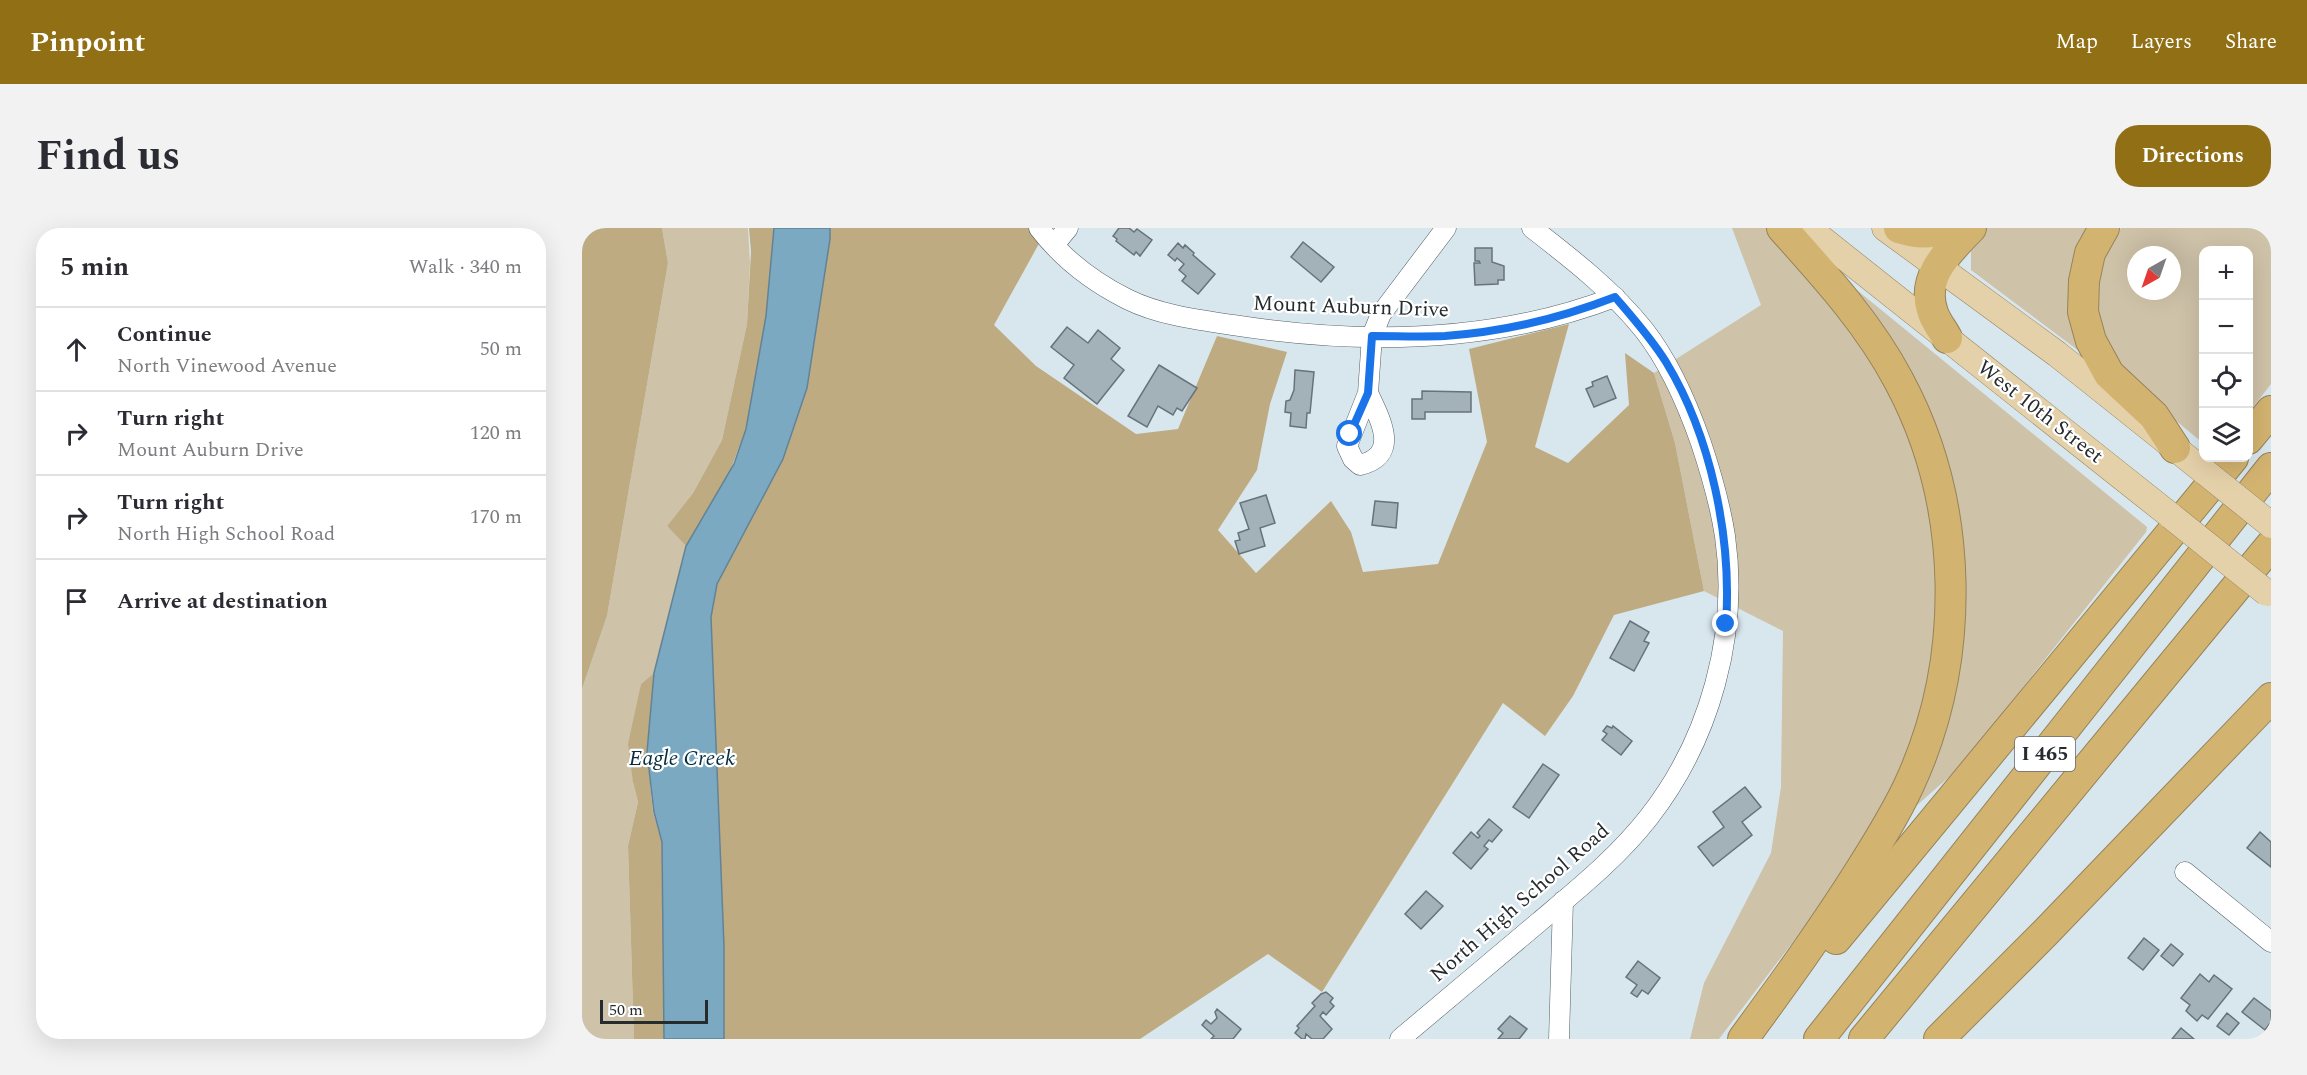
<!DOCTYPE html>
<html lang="en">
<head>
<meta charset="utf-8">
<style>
	:root { --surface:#fff; --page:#f2f2f3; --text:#2b2b33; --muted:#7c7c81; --line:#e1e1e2; --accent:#916f15 }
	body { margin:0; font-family:Spectral,serif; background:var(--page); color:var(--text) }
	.controls { position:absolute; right:18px; top:18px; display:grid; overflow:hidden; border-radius:12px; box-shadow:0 6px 24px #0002 }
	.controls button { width:54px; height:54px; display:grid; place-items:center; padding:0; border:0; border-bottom:2px solid var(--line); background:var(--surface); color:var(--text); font:30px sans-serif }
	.compass { position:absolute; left:1545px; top:18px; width:54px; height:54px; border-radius:50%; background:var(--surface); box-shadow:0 6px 24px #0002; rotate:220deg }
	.scale { position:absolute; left:18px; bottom:15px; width:108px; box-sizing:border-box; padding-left:6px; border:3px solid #262b2e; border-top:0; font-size:16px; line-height:21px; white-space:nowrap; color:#262b2e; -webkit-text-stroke:4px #fff; paint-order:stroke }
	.stop { position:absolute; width:18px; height:18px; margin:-14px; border:4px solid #1a73e8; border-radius:50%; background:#fff }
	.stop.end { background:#1a73e8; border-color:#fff; box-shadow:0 2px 6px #0008 }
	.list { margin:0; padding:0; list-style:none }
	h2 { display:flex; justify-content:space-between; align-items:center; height:78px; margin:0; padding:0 24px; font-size:26px }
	h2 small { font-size:20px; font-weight:400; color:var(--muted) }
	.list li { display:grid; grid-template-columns:39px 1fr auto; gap:18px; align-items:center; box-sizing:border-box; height:84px; padding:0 24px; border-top:2px solid var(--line) }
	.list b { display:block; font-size:22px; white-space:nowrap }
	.list p { margin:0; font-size:20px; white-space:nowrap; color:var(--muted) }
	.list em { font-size:20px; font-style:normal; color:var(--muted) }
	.icon { flex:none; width:33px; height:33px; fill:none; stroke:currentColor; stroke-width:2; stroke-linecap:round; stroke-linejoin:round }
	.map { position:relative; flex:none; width:1689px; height:811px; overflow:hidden; border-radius:24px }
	header { display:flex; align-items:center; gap:36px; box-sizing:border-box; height:84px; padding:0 30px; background:var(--accent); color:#fff }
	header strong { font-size:28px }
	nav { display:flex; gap:33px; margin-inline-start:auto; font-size:21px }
	.intro { display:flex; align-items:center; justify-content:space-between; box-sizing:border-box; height:144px; padding:0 36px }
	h1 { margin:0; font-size:42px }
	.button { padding:15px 27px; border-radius:24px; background:var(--accent); color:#fff; font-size:21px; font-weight:700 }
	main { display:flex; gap:36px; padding:0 36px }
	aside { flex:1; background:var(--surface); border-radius:24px; box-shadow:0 6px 24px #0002 }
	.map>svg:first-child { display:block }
</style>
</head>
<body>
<header>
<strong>Pinpoint</strong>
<nav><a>Map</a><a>Layers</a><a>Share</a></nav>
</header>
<div class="intro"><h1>Find us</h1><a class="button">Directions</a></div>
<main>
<aside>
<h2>5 min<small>Walk · 340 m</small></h2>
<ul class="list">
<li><svg class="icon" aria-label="ahead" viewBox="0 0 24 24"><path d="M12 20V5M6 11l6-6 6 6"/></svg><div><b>Continue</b><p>North Vinewood Avenue</p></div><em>50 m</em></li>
<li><svg class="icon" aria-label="right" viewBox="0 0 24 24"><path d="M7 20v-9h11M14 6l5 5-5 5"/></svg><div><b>Turn right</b><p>Mount Auburn Drive</p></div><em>120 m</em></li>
<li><svg class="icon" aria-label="right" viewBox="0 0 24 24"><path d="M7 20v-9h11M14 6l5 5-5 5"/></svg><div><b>Turn right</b><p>North High School Road</p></div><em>170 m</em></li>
<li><svg class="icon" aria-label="arrive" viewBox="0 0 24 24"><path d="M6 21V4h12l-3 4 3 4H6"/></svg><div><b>Arrive at destination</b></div></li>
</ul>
</aside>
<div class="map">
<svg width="1689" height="811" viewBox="0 0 1689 811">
	<rect width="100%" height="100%" fill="#d8e6ee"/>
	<g fill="#cec2a8" fill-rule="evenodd">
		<path d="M 80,0 L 166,0 L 168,35 L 165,96 L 140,212 L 111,265 L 85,298 L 104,318 L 72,445 L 59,456 L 51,554 L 56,574 L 46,618 L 52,811 L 0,811 L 0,461 L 25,388 L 86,35 Z"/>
		<path d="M 1150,0 L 1199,0 L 1565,299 L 1564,304 L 1376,541 L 1274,631 L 1137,811 L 1108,811 L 1122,755 L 1189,625 L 1199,559 L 1201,403 L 1122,363 L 1093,215 L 1072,145 L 1179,77 Z"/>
		<path d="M 1405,0 L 1508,0 L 1498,10 L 1489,43 L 1487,81 L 1505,129 L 1389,42 L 1389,22 Z"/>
		<path d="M 1539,0 L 1689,0 L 1689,156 L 1667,184 L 1666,22 L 1622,22 L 1621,215 L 1542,150 L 1532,135 L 1513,80 L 1518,37 ZM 1554,27 L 1590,27 L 1590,63 L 1554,63 Z"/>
	</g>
	<g fill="#bfab81">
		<path d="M 0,0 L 80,0 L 86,35 L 25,388 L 0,461 Z"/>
		<path d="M 167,0 L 192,0 L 184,92 L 164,201 L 148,243 L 104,318 L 85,298 L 111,265 L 140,212 L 165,96 L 169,24 Z"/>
		<path d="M 248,0 L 451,0 L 459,12 L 412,97 L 454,138 L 554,206 L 596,201 L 635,108 L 705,124 L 688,176 L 675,242 L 636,302 L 674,345 L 749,273 L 769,304 L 781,344 L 856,336 L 905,214 L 887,121 L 987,96 L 953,219 L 986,235 L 1047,177 L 1043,125 L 1072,145 L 1093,215 L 1122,363 L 1032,387 L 991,468 L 963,508 L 921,475 L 740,764 L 686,726 L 558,811 L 138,811 L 129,389 L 135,356 L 201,231 L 225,160 Z"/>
		<path d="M 72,445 L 65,524 L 71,584 L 80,614 L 84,811 L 52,811 L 46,618 L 56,574 L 51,554 L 46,516 L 59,456 Z"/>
	</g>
	<path fill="#7ba9c2" stroke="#628396" stroke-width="1.5" d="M 192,0 L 248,0 L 248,11 L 225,160 L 201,231 L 135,356 L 129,389 L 142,718 L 142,811 L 82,811 L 80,614 L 72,584 L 65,524 L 72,445 L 104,318 L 152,236 L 164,201 L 184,88 Z"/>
	<g fill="#a3b1b9" stroke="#67737a" stroke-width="1.5">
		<path d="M 537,0 L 547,0 L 552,4 L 555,1 L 570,12 L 558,28 L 554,24 L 552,27 L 534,13 L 535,11 L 531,8 Z"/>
		<path d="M 721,14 L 752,39 L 739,54 L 709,29 Z"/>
		<path d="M 596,15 L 601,20 L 603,17 L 612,25 L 611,27 L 633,46 L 616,66 L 600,53 L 604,48 L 597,42 L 602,36 L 595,30 L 593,33 L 586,27 Z"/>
		<path d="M 893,20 L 910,20 L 910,34 L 922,38 L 922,52 L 916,52 L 916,56 L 893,57 L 892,35 L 898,35 L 897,33 L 893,33 Z"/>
		<path d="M 485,99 L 506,115 L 516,102 L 538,120 L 529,131 L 542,142 L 515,176 L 482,150 L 492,137 L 469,119 Z"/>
		<path d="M 577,137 L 615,160 L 600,183 L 595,180 L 591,187 L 576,178 L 565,199 L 546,188 Z"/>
		<path d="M 713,142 L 732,144 L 728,185 L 725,185 L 724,200 L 708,198 L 709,185 L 703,184 L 704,173 L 708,172 L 712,162 Z"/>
		<path d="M 1025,148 L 1034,170 L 1012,179 L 1004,161 L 1011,158 L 1010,154 Z"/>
		<path d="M 840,163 L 889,164 L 889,184 L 843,184 L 843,191 L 830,191 L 830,171 L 840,171 Z"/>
		<path d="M 684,267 L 693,295 L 678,300 L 683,318 L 657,326 L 653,313 L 658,312 L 656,305 L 667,301 L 658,275 Z"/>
		<path d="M 793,273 L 816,275 L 814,300 L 790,297 Z"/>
		<path d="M 1048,393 L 1067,404 L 1062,413 L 1067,415 L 1052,443 L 1028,430 Z"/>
		<path d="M 1025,498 L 1030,500 L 1031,498 L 1050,513 L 1039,527 L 1020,512 L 1025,506 L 1021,503 Z"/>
		<path d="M 961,536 L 977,547 L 947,590 L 931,579 Z"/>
		<path d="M 1163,559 L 1179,579 L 1160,594 L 1170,607 L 1131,638 L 1116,619 L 1142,599 L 1131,584 Z"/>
		<path d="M 907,591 L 920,602 L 910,614 L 907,612 L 902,618 L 906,621 L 889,641 L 871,625 L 889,604 L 896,610 L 898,608 L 895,605 Z"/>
		<path d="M 1678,604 L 1689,614 L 1689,639 L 1665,620 Z"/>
		<path d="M 844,663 L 861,678 L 839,701 L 823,686 Z"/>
		<path d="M 1562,710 L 1577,722 L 1561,742 L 1546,730 Z"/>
		<path d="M 1589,716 L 1601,726 L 1591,738 L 1579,728 Z"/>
		<path d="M 1056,733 L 1078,750 L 1066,766 L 1060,762 L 1055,769 L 1049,765 L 1055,757 L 1044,749 Z"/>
		<path d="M 1618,746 L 1627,754 L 1632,747 L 1650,761 L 1626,791 L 1620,787 L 1615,793 L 1604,783 L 1608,777 L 1599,770 Z"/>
		<path d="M 744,764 L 751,770 L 748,774 L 752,778 L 744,787 L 741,784 L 738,788 L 750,801 L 741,811 L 730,811 L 724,806 L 723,811 L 720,811 L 713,805 L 717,800 L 715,798 L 733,778 L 730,775 L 739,766 Z"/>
		<path d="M 1672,770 L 1689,783 L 1689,794 L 1683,802 L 1660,784 Z"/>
		<path d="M 635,781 L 659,801 L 651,811 L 629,811 L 632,808 L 620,797 L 624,792 L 629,796 L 635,790 L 633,784 Z"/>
		<path d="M 1645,785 L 1657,795 L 1647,807 L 1635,798 Z"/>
		<path d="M 928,788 L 945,801 L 937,811 L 916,811 L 921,805 L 916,801 Z"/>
		<path d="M 1599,800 L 1612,811 L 1590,811 Z"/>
	</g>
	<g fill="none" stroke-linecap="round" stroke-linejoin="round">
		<defs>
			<g id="minor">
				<path d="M 457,0 C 480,30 511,54 545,71 C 577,87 616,92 651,97 C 779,117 911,116 1033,69"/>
				<path d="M 472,17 L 486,0"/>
				<path d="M 786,165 C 798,191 819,227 778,237 L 771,231 L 765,218 L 786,165 L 790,108 L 799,86 L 864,0"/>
				<path d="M 1603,644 L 1689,714"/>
				<path d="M 818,811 C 864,772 911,733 957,694 C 996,661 1036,629 1067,589 C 1128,511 1157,406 1143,308 C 1138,276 1129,245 1119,215 C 1105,175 1088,135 1062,102 C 1030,62 990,31 950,0"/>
				<path d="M 977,811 L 981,673"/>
			</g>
			<g id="major">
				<path d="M 1226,0 L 1589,288"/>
				<path d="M 1303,0 L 1475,126 L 1623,244"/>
			</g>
			<g id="highway">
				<path d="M 1317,0 C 1334,5 1350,7 1367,0"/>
				<path d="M 1522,0 L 1508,25 L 1502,53 L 1501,84 L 1509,113 L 1527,146 L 1572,188 L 1593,220"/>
				<path d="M 1365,110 C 1361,102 1354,94 1351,85 C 1338,49 1366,24 1389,0"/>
				<path d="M 1666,211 L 1689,183"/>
				<path d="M 1254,711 L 1651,230"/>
				<path d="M 1161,811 C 1202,755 1242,700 1279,641 C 1296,614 1313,587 1327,557 C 1385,432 1383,276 1317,153 C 1287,96 1243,48 1200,0"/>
				<path d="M 1237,811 L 1689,240"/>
				<path d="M 1282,811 L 1689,317"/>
				<path d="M 1357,811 L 1463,705 L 1689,470"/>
			</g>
		</defs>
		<use href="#minor" stroke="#525f66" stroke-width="21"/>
		<use href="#major" stroke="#968359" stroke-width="27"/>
		<use href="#highway" stroke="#968359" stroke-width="32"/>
		<use href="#minor" stroke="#fff" stroke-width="20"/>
		<use href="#major" stroke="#e5d1a9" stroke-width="26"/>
		<use href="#highway" stroke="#d3b370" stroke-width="30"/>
		<defs>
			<g id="major-bridge">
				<path d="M 1623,244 L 1689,297"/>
				<path d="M 1589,288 L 1685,365"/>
			</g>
		</defs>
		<use href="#major-bridge" stroke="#968359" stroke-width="27" stroke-linecap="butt"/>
		<use href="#major-bridge" stroke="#e5d1a9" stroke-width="26"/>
	</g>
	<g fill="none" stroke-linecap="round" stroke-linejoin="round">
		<path stroke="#1a73e8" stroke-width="8" d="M 768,206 L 786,165 L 790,108 C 814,108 839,109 863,108 C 921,104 979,90 1033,69 C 1051,90 1069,110 1084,134 C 1129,208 1150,310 1144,396"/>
	</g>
	<g text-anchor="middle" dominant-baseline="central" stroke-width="4.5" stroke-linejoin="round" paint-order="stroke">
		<rect fill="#fff" stroke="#676b6d" stroke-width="1.5" x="1433" y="509" width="60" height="34" rx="4.5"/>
		<g font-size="20" font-weight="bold" fill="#262b2e">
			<text x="1463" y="526">I 465</text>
		</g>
		<g font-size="21" fill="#262b2e" stroke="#fff">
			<text transform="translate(769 79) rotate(2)">Mount Auburn Drive</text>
			<text transform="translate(1458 184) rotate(38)">West 10th Street</text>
			<text transform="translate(938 675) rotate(-41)">North High School Road</text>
		</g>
		<g font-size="22" font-style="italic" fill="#042e40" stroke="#fff">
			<text x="100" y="530">Eagle Creek</text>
		</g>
	</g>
</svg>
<div class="controls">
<button>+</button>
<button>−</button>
<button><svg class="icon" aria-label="locate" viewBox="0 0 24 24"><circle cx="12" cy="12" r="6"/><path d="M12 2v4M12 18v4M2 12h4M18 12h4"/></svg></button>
<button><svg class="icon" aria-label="layers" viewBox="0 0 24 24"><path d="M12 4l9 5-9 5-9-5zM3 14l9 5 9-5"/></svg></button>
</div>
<svg class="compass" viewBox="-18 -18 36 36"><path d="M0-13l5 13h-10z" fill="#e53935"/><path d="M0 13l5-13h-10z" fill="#7c7c81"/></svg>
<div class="scale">50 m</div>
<div class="stop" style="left:768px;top:206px"></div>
<div class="stop end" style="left:1144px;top:396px"></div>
</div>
</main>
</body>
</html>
